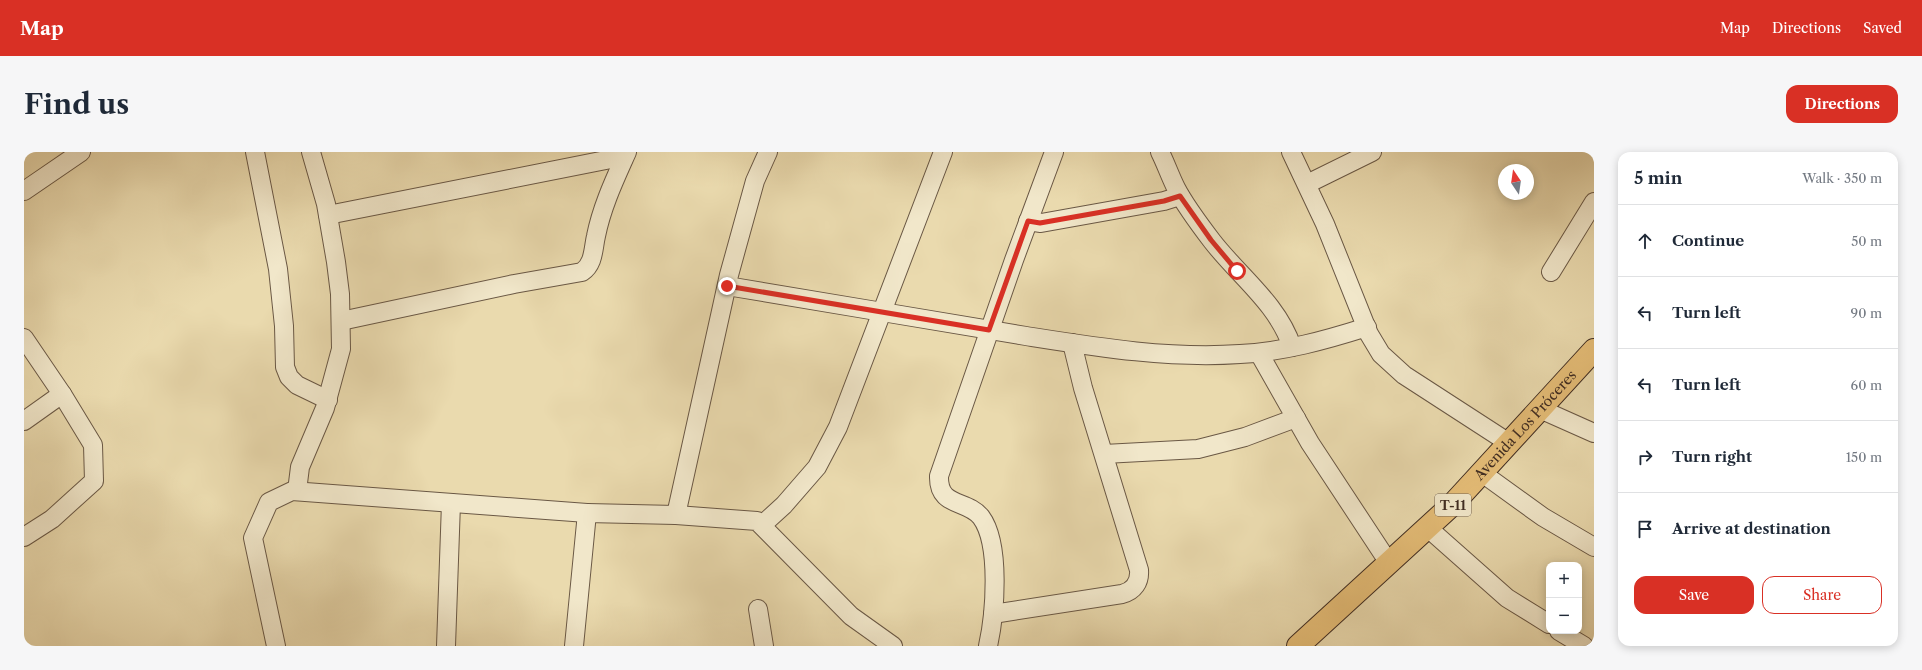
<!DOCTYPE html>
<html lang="en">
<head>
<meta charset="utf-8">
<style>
	:root { --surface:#fff; --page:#f6f6f7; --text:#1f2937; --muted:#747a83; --line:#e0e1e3; --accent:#d93025 }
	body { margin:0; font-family:"Libre Caslon Text",serif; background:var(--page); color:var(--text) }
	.controls { position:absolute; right:12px; bottom:12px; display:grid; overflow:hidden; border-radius:8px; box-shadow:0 2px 10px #0003 }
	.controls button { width:36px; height:36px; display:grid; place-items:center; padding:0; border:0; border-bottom:1px solid var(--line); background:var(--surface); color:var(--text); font:20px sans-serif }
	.compass { position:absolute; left:1474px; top:12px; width:36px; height:36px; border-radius:50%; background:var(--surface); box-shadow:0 2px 10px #0003; rotate:347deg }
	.stop { position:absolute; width:12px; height:12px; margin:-9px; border:3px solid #d93025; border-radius:50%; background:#fff }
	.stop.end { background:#d93025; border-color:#fff; box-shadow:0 1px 4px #0008 }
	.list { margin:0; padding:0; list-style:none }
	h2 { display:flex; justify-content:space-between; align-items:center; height:52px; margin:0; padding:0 16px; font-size:17px }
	h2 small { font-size:13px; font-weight:400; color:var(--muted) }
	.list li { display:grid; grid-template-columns:26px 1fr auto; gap:12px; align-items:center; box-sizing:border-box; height:72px; padding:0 16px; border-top:1px solid var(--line) }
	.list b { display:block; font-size:15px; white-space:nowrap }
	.list em { font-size:13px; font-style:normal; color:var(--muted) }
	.actions { display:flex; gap:8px; padding:12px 16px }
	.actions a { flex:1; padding:9px 0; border:1px solid var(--accent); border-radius:12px; text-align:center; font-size:14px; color:var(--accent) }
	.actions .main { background:var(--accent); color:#fff }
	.icon { flex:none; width:22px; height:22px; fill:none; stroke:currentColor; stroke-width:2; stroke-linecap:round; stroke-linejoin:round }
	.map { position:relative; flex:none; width:1570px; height:494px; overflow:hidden; border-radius:12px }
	header { display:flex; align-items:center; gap:24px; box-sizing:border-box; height:56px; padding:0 20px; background:var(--accent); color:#fff }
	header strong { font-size:19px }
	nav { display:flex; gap:22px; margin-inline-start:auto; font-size:14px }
	.intro { display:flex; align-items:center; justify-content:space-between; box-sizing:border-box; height:96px; padding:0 24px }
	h1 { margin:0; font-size:28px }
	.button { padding:10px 18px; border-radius:12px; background:var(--accent); color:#fff; font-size:14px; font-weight:700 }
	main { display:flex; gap:24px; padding:0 24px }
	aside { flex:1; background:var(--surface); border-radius:12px; box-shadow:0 2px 10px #0003 }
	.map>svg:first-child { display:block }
</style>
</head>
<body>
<header>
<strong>Map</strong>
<nav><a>Map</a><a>Directions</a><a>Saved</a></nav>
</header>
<div class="intro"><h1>Find us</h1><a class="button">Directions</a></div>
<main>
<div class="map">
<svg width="1570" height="494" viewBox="0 0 1570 494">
	<rect width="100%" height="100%" fill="#eadaae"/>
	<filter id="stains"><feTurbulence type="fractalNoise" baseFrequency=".005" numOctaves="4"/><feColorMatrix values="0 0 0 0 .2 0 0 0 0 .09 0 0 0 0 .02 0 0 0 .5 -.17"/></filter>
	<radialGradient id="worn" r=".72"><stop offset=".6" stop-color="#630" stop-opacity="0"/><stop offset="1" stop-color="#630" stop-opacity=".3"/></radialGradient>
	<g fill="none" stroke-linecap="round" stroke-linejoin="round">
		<defs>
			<g id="minor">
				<path d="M 231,0 L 254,117 L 260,174 L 261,215 L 265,225 L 273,233 L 304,248"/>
				<path d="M 1136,0 C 1142,12 1146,24 1152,36 C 1162,55 1175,72 1188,89 C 1215,124 1254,152 1268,195"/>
				<path d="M 1267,0 L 1301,72 L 1345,182 L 1357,202 L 1380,223 L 1485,291"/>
				<path d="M 1283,32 L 1348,0"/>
				<path d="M 0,39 L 57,0"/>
				<path d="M 304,63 L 587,7 L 599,8"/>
				<path d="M 1004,69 L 1017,71 L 1140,49 L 1156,44"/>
				<path d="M 1527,120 L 1570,50"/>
				<path d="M 703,134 C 803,150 902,168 1002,184 C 1072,195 1145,207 1216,202 C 1259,200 1302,188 1343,175"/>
				<path d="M 317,169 L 490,132 L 558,120 C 570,112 569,97 572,84 C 578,54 591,27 603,0"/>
				<path d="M 0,186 L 38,242 L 69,293 L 70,329 L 28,367 L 0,385"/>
				<path d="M 1235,201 L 1286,291 L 1365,411"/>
				<path d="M 1516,257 L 1570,281"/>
				<path d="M 0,269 L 38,242"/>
				<path d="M 1080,302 L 1174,297 L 1221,285 L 1272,266"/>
				<path d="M 1458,321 L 1519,365 L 1570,395"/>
				<path d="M 273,339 L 276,315 L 301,256 L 317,197 L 316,142 L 312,110 L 302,52 L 287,0"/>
				<path d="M 652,363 L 733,369 L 827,464 L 869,494"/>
				<path d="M 738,373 L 760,353 L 793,315 L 814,275 L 919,0"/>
				<path d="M 1404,376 L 1483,446 L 1525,472"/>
				<path d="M 734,457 L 740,494"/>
				<path d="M 969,462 L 1098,442 C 1110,439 1116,430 1115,418 L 1059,236 L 1048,191"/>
				<path d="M 1535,479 L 1560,494"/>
				<path d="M 252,494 L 229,386 L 245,350 L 268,339 L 563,361"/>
				<path d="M 422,494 L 427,351"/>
				<path d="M 550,494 L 563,361 L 652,363 L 705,123 L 731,29 L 744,0"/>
				<path d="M 964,494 C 971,462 977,392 957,365 C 943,347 914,356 915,324 L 990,108 L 1030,0"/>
			</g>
			<g id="highway">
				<path id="s1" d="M 1274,494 L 1428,353 L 1570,198"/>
			</g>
		</defs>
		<use href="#minor" stroke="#6a5845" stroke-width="20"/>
		<use href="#highway" stroke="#402d22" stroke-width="24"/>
		<use href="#minor" stroke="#f1e7ca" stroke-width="18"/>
		<use href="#highway" stroke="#e5bd77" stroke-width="22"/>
	</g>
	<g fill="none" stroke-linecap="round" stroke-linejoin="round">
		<path stroke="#d93025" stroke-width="5" d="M 703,134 L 965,178 L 1004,69 L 1016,71 L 1140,49 L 1156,44 L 1187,88 L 1213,119"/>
	</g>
	<g text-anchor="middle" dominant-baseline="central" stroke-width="3" stroke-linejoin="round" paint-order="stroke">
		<rect fill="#f1e7ca" stroke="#756554" stroke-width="1" x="1411" y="342" width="36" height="22" rx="3"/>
		<g font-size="13" font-weight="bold" fill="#402d22">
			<text x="1429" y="353">T-11</text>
		</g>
		<g font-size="14" fill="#402d22" stroke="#f1e7ca">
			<text stroke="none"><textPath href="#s1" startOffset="317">Avenida Los Próceres</textPath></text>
		</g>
	</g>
	<rect width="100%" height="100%" filter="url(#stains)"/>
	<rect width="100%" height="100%" fill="url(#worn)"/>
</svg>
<div class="controls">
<button>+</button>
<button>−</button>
</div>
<svg class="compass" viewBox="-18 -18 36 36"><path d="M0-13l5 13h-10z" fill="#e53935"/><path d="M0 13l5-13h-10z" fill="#747a83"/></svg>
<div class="stop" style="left:1213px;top:119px"></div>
<div class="stop end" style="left:703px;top:134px"></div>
</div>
<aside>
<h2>5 min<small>Walk · 350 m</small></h2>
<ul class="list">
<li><svg class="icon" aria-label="ahead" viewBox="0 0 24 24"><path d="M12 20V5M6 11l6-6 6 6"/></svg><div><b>Continue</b></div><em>50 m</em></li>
<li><svg class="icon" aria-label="left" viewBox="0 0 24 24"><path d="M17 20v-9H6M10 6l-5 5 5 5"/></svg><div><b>Turn left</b></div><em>90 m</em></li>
<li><svg class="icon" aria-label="left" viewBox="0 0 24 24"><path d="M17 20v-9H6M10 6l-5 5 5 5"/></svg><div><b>Turn left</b></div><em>60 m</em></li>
<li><svg class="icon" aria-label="right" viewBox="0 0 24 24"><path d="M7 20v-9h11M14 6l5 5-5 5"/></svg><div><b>Turn right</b></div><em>150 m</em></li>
<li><svg class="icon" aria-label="arrive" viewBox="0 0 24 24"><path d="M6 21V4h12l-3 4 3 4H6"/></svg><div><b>Arrive at destination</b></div></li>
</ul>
<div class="actions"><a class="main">Save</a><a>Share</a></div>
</aside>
</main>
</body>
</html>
